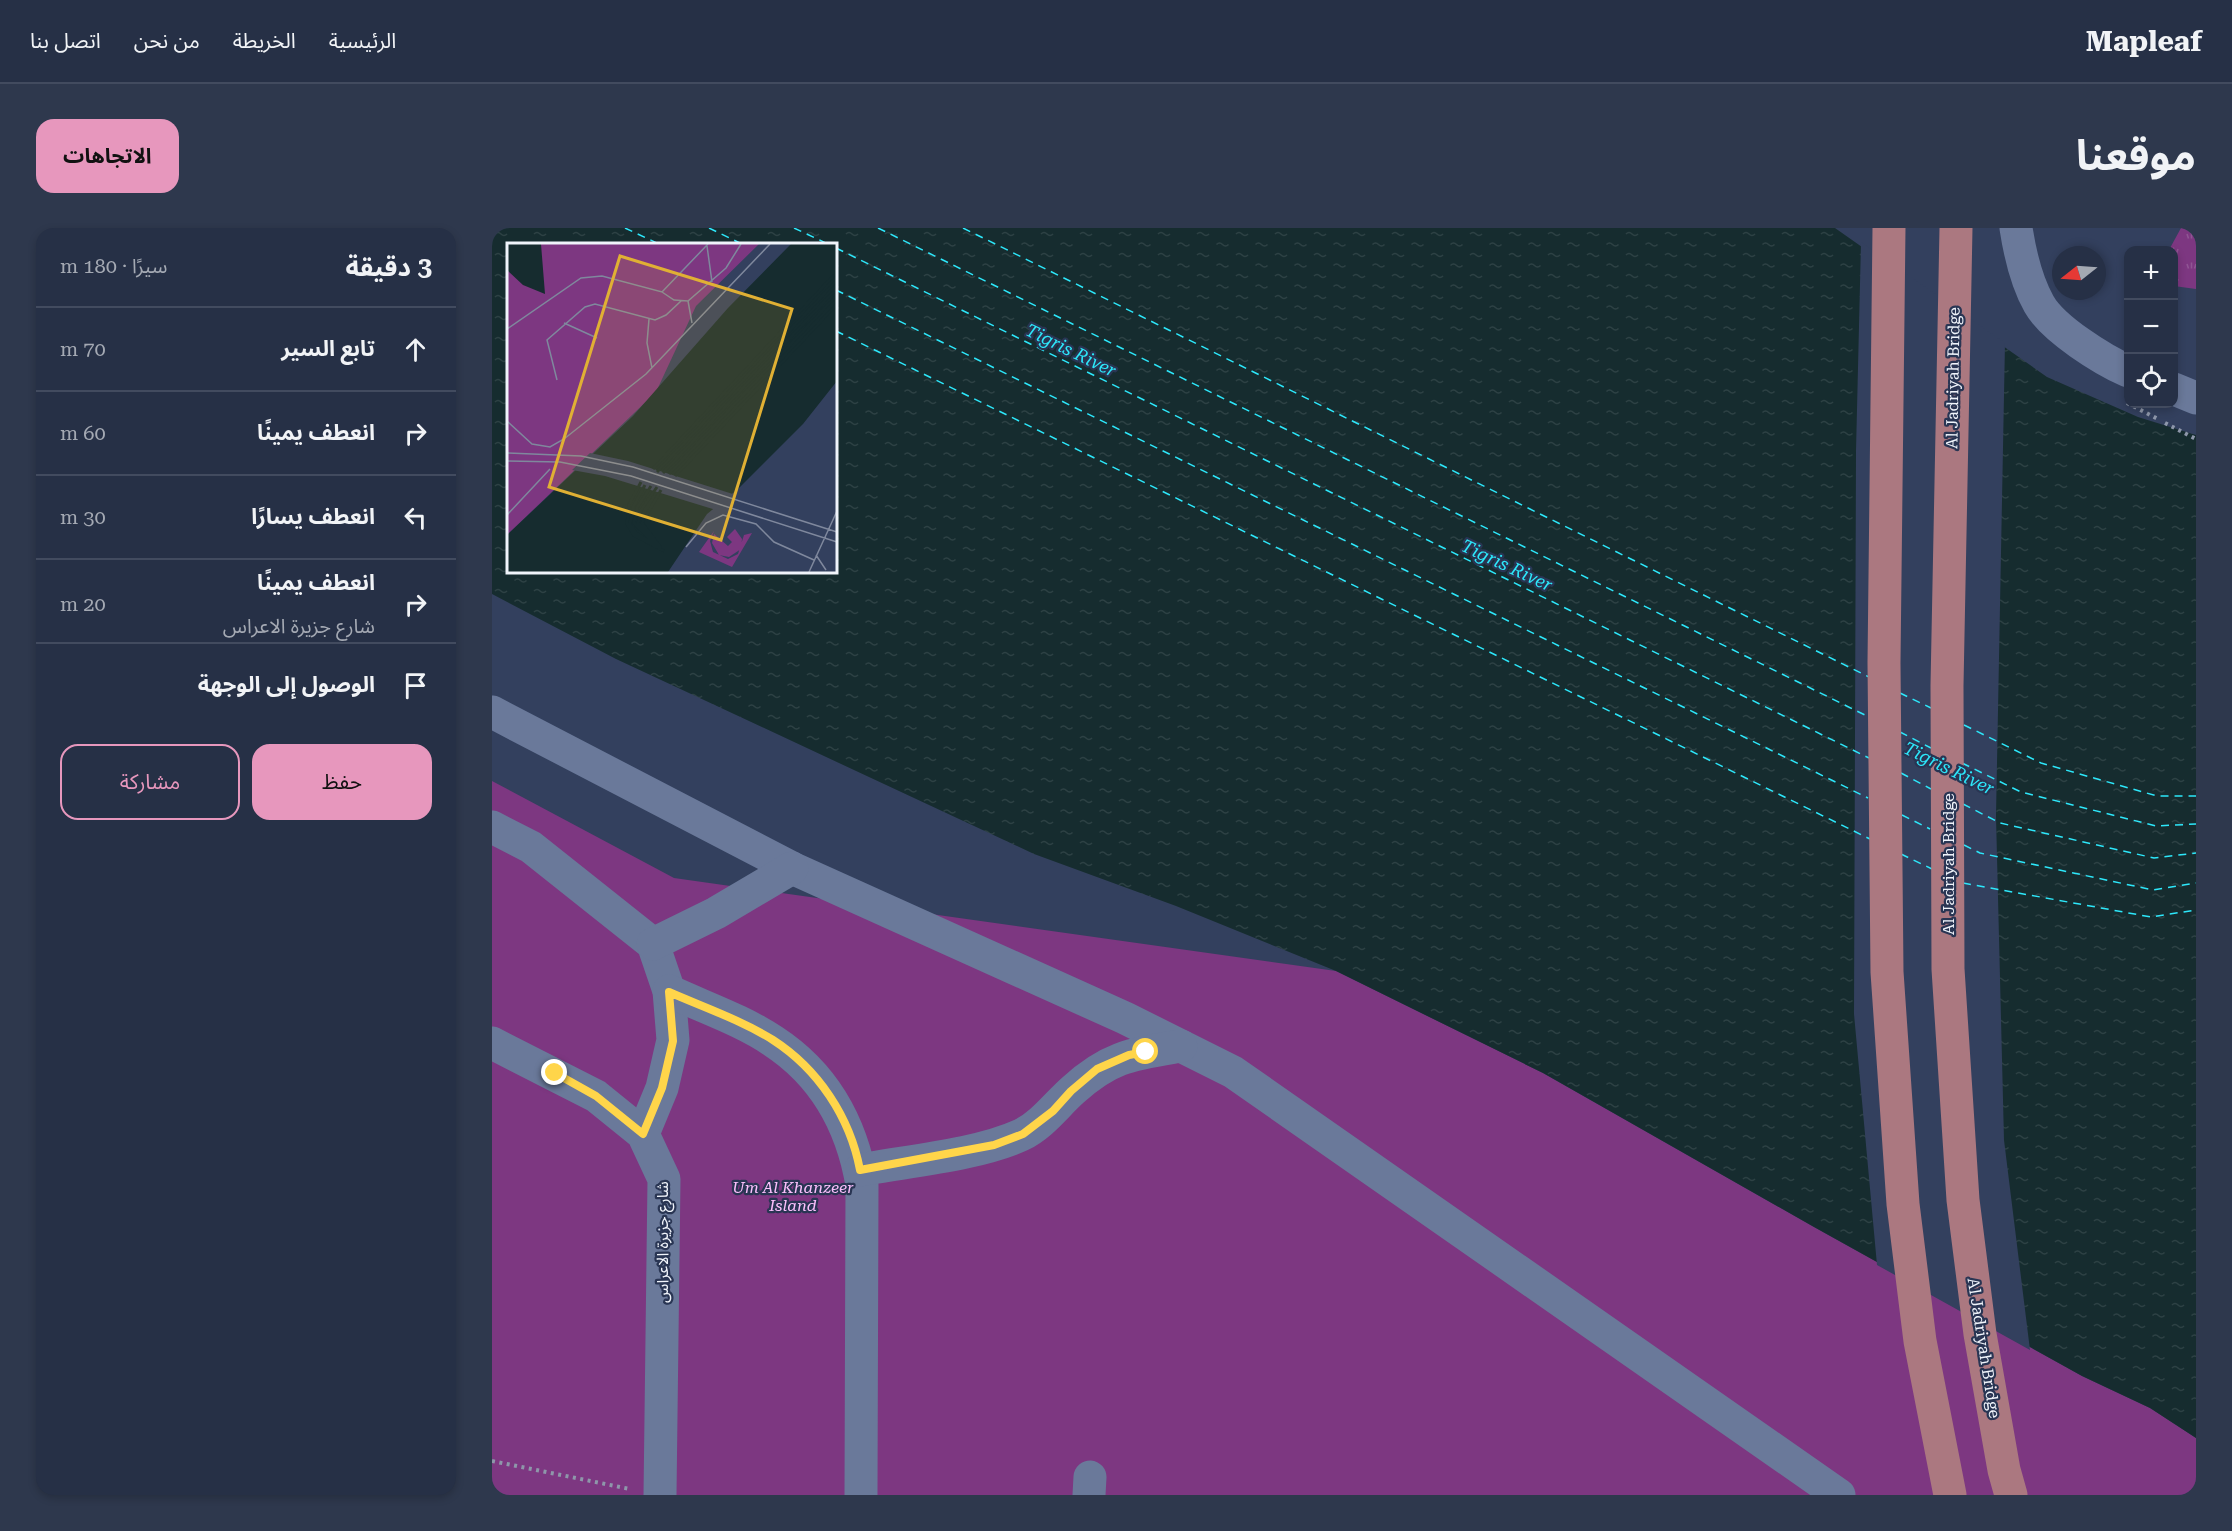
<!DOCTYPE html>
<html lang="ar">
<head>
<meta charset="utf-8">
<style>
	:root { --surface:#263046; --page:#2e384d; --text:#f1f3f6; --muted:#a4a9b3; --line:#424b5f; --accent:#e797bd }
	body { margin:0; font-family:"Roboto Serif","Noto Sans Arabic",serif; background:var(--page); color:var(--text); direction:rtl }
	.controls { position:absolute; right:18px; top:18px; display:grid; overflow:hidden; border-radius:12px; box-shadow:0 3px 9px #0003 }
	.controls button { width:54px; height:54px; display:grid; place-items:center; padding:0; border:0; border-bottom:2px solid var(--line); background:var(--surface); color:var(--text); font:30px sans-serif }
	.compass { position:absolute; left:1560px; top:18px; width:54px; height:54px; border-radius:50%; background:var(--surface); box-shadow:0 3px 9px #0003; rotate:253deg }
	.stop { position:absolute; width:18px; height:18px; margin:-14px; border:4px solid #ffd54a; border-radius:50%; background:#fff }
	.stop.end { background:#ffd54a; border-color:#fff; box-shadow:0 2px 6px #0008 }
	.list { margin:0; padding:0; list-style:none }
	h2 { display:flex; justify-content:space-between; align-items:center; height:78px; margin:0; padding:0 24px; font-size:26px }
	h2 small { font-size:20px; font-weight:400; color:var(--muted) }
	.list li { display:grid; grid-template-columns:39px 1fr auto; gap:18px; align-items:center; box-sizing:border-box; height:84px; padding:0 24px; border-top:2px solid var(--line) }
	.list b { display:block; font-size:22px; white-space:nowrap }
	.list p { margin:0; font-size:20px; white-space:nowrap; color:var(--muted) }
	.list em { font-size:20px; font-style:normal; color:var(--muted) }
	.actions { display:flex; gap:12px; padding:18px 24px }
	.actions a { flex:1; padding:14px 0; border:2px solid var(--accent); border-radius:18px; text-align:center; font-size:21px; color:var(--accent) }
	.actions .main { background:var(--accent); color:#111 }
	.icon { flex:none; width:33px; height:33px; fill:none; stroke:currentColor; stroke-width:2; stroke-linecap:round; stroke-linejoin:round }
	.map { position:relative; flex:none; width:1704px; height:1267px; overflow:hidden; direction:ltr; border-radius:18px }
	header { display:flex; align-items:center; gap:36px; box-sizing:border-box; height:84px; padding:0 30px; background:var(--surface); border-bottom:2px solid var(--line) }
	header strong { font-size:28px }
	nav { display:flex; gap:33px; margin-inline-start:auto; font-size:21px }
	.intro { display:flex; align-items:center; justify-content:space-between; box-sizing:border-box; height:144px; padding:0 36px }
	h1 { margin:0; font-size:42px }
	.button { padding:15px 27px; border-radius:18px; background:var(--accent); color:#111; font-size:21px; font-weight:700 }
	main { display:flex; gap:36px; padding:0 36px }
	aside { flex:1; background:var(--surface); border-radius:18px; box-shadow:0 3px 9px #0003 }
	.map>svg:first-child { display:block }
</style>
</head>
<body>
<header>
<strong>Mapleaf</strong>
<nav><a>الرئيسية</a><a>الخريطة</a><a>من نحن</a><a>اتصل بنا</a></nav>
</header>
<div class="intro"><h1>موقعنا</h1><a class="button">الاتجاهات</a></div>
<main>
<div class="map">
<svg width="1704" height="1267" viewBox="0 0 1704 1267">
	<defs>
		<pattern id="grass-tufts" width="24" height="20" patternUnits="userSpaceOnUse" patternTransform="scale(1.5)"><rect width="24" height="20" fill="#7d3781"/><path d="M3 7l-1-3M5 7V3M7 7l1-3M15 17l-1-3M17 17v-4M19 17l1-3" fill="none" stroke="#905594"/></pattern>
		<pattern id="water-ripples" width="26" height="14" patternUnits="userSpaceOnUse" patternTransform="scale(1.5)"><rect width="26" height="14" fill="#162c2f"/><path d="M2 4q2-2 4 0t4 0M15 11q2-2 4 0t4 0" fill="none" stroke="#2d4144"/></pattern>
	</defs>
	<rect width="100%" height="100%" fill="#33405e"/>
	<path fill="url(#grass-tufts)" d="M 1689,0 L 1704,0 L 1704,61 L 1682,58 L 1682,22 L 1677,22 Z"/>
	<path fill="#7d3781" d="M 0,553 L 182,650 L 844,743 L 1051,845 L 1322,999 L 1590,1148 L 1658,1180 L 1704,1210 L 1704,1267 L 0,1267 Z"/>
	<path fill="url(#water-ripples)" fill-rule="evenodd" d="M 0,0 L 1343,0 L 1555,149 L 1646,189 L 1704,207 L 1704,1210 L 1658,1180 L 1590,1148 L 1322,999 L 1051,845 L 844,743 L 684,678 L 542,626 L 124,431 L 0,366 ZM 16,16 L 344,16 L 344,344 L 16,344 Z"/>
	<path fill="#33405e" d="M 1369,14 L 1513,115 L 1504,588 L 1512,912 L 1538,1122 L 1385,1037 L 1362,786 L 1364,223 Z"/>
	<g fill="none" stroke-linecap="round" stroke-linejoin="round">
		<g stroke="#2de7fa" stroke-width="1.5" stroke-dasharray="8 6" stroke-linecap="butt">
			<path d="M 133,0 L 167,16"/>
			<path d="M 217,0 L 250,16"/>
			<path d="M 302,0 L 336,16"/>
			<path d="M 386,0 L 1377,489"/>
			<path d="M 471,0 L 1377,449"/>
			<path d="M 344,20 L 1377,530"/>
			<path d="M 344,62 L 1376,570"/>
			<path d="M 344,103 L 1378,611"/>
			<path d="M 1408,465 L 1439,480"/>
			<path d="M 1472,497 L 1549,535 L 1665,568 L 1704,568"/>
			<path d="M 1408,504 L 1439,520"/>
			<path d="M 1470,535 L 1529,564 L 1664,598 L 1704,596"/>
			<path d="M 1409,545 L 1439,561"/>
			<path d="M 1471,576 L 1508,595 L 1662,630 L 1704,625"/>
			<path d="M 1410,587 L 1438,601"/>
			<path d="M 1472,617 L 1488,625 L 1661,662 L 1704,655"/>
			<path d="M 1409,626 L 1440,641"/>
			<path d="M 1471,655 L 1659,689 L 1704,682"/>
		</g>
		<g stroke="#8e97aa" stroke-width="4" stroke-dasharray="3 4.5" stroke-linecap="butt">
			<path d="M 1635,175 L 1666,191"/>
			<path d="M 1673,195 L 1704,211"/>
			<path d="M 0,1233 L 138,1261"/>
		</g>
		<g stroke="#6a799a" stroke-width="33">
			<path d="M 1524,0 C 1528,26 1534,53 1547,76 C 1561,101 1611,132 1636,143"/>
			<path d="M 1682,161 L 1704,170"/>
			<path d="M 0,484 L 300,640 L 633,790 L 741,844 L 1347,1267"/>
			<path d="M 0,599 L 39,619 L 161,716 L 177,763 L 181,812 L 170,860 L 151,906"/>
			<path d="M 161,716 L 224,685 L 300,640"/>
			<path d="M 177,763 C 211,779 250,792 281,813 C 333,847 360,897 370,957 L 369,1267"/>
			<path d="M 0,815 L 104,868 L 151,906 L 172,951 L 168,1267"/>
			<path d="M 368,942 C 416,933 485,927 529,907 C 550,897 564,877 581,862 C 618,828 641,826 689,818"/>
			<path d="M 597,1267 L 598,1249"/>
		</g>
		<g stroke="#ab7880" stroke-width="33">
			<path d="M 1397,0 L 1392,435 L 1395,744 L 1411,976 L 1428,1113 L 1458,1267"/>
			<path d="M 1464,0 L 1455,458 L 1456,741 L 1471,972 L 1488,1106 L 1512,1242 L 1519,1267"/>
		</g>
	</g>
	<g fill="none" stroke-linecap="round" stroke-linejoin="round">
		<path stroke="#ffd54a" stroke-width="8" d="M 63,845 L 104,868 L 151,906 L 170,860 L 181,813 L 177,764 C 211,779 249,792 281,812 C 326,841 358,889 368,942 L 502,917 L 531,906 L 561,883 L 579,863 L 605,841 L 637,827 L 654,824"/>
	</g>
	<g text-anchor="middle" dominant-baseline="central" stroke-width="4.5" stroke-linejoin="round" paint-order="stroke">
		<g font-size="16" fill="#f0f4fb" stroke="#293553">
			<text transform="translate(1461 150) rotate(-89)">Al Jadriyah Bridge</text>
			<text transform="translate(1456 636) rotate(-90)">Al Jadriyah Bridge</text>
			<text transform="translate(170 1014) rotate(-90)">شارع جزيرة الاعراس</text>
			<text transform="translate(1492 1120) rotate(81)">Al Jadriyah Bridge</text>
		</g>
		<g font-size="16" font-style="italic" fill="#fcc0fd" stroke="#293553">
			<text x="301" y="959">Um Al Khanzeer<tspan x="301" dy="18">Island</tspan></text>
		</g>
		<g font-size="18" font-style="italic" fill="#2de7fa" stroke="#293553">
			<text transform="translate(579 122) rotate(26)">Tigris River</text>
			<text transform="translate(1015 337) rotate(25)">Tigris River</text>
			<text transform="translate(1457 540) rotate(26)">Tigris River</text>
		</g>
	</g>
	<g transform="translate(15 15)">
		<rect width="330" height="330" fill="#33405e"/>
		<path d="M 228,286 L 235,296 L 234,306 L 222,314 L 212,312 L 205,300 L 207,291 L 221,303 L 225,299 L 220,294 ZM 207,288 L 203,298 L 206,309 L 221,316 L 231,311 L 237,292 L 245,290 L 225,324 L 192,309 Z" fill="#7d3781"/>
		<path d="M 0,1 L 252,1 L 189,63 L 149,149 L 0,292 Z" fill="#7d3781"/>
		<path d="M 0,1 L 34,1 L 38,51 L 16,42 L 0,27 ZM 284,1 L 330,1 L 330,138 L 296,181 L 231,246 L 200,271 L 161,329 L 0,329 L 0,292 L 126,173 L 221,65 Z" fill="#162c2f"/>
		<path d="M 83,210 L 121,218 L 229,252 L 209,267 L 98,233 L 65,227 Z" fill="#33405e"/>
		<path fill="none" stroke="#162c2f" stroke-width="3" d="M 146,226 L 330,29M 150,229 L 330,37M 156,230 L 330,45M 162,231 L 330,52M 168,233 L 330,61M 134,239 L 122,262 L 120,281 L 127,292 L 157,308M 138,242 L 126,264 L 123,281 L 129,290 L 146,301M 144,243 L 130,265 L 127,280 L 151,304M 154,247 L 135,280 L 154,305M 147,299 L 131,280 L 134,267 L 150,244"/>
		<path fill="none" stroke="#7f889d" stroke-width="1.5" d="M 200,3 L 205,39M 155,49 L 167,57 L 181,58 L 219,25 L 234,1M 181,58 L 185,80M 142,76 L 140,100 L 145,125M 57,80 L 90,95M 0,86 L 74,35 L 95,33 L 155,49 L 201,1M 50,137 L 40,97 L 78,64 L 88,61 L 148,77 L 159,72 L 174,58M 0,178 L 25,201 L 43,204 L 57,196 L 139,131 L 263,1M 0,210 L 74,213 L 126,224 L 330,289M 0,218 L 53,219 L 124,233 L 330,299M 0,272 L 43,226M 179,304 L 199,280 L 216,272 L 249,281 L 267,299 L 307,317M 309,312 L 319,327M 302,329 L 330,268"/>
		<path fill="#e0b034" fill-opacity="0.15" stroke="#e0b034" stroke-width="3" d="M 113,13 L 285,66 L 214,297 L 42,244 Z"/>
		<rect width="330" height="330" fill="none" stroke="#f0f4fb" stroke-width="3"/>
	</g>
</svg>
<div class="controls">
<button>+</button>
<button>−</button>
<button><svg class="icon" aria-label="locate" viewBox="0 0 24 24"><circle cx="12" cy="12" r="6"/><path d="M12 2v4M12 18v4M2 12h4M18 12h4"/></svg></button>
</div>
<svg class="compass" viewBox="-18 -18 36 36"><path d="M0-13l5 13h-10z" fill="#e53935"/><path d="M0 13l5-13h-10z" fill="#a4a9b3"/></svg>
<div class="stop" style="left:654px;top:824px"></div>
<div class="stop end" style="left:63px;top:845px"></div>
</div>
<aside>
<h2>3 دقيقة<small>سيرًا · 180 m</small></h2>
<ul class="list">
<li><svg class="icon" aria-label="ahead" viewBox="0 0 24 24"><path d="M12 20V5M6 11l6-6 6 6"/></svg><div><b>تابع السير</b></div><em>70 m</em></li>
<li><svg class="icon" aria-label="right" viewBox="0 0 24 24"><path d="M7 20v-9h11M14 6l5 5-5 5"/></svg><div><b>انعطف يمينًا</b></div><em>60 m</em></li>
<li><svg class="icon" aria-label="left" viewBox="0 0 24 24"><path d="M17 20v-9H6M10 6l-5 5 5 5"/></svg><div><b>انعطف يسارًا</b></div><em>30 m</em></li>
<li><svg class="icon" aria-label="right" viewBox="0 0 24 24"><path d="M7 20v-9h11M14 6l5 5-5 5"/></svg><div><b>انعطف يمينًا</b><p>شارع جزيرة الاعراس</p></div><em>20 m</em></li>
<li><svg class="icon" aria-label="arrive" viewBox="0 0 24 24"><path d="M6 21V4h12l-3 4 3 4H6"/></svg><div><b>الوصول إلى الوجهة</b></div></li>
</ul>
<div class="actions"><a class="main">حفظ</a><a>مشاركة</a></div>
</aside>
</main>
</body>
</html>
